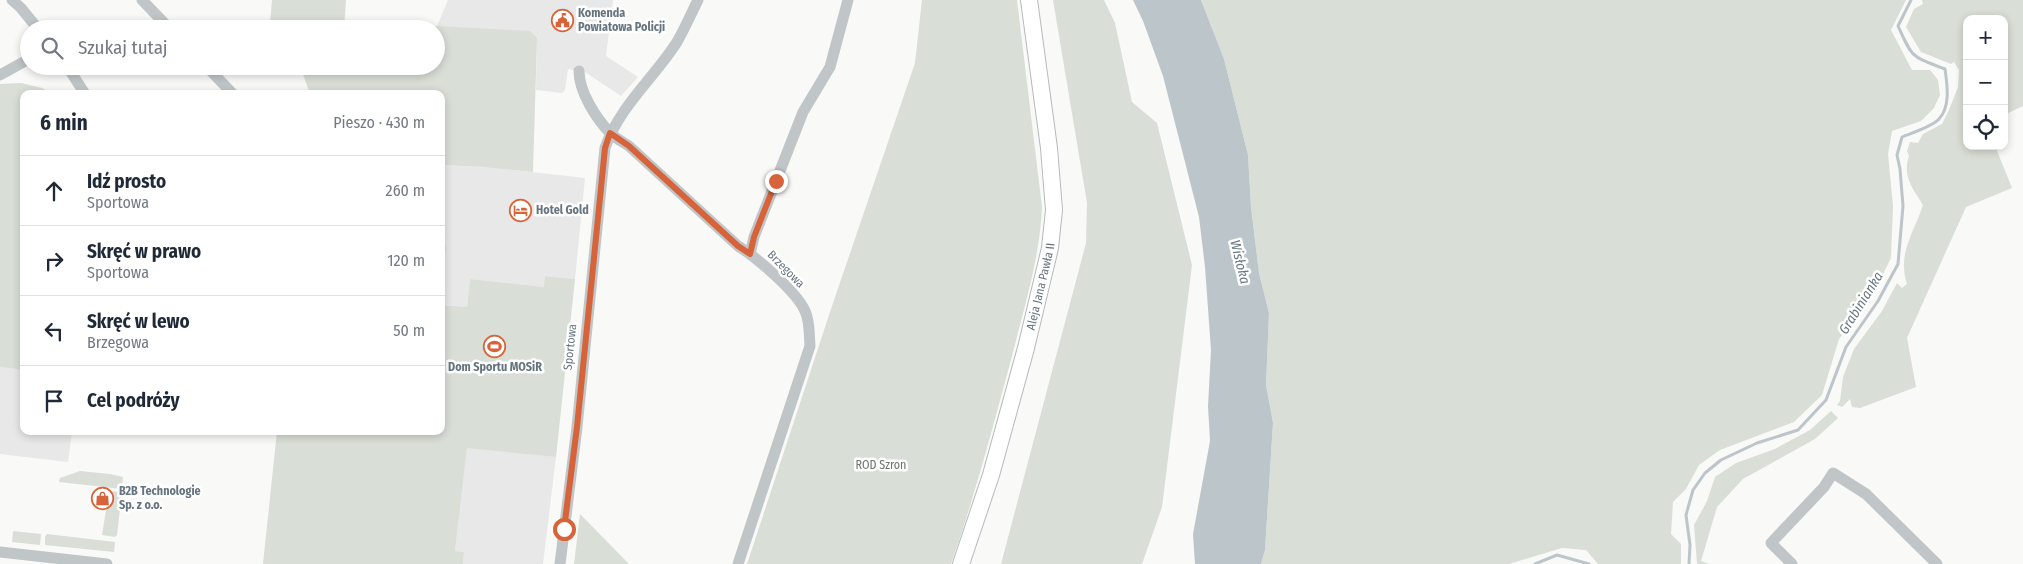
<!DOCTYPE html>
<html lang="pl">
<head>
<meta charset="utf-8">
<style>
	:root { --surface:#fff; --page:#f6f6f7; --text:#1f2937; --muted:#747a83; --line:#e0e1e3 }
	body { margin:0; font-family:"Fira Sans Condensed",sans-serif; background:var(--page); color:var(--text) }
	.controls { position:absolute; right:15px; top:15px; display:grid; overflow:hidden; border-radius:10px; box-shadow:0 2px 8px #0003 }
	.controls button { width:45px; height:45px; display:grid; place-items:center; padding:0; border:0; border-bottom:1px solid var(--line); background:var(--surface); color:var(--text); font:25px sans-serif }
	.stop { position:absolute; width:15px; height:15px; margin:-11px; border:4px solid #d66339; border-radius:50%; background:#fff }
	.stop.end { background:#d66339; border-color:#fff; box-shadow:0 1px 5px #0008 }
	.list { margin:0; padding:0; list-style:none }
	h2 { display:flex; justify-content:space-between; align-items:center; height:65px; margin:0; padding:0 20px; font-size:21px }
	h2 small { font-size:16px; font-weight:400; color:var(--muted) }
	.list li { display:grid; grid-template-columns:32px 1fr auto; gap:15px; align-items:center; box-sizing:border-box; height:70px; padding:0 20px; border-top:1px solid var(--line) }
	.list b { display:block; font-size:19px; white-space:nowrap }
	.list p { margin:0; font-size:16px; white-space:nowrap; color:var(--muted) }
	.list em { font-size:16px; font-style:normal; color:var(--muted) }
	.icon { flex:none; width:28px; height:28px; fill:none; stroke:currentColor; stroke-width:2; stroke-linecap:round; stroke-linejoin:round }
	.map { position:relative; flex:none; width:2023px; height:564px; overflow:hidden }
	.search { position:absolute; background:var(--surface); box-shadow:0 2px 8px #0003; left:20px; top:20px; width:425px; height:55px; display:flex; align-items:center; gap:12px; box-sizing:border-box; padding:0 18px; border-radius:28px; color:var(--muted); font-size:19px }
	.panel { position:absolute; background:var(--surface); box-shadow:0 2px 8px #0003; left:20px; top:90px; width:425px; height:345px; border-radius:10px }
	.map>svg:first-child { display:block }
</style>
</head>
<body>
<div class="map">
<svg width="2023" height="564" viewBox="0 0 2023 564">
	<rect width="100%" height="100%" fill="#f9f9f7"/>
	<g fill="#e7e8e7">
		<path d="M 448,0 L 613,0 L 606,56 L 638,77 L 621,96 L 585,72 L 568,69 L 565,90 L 562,93 L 536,90 L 537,38 L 437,26 Z"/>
		<path d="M 441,165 L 494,168 L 585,178 L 575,279 L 545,276 L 545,287 L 470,279 L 467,307 L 441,305 Z"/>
		<path d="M 0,367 L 24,370 L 24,431 L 72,431 L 68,462 L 0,454 Z"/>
		<path d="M 467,447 L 556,457 L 543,564 L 463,564 L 464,552 L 455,551 Z"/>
	</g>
	<g fill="#d9ded6">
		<path d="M 272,0 L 346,0 L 344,29 L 275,29 L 270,23 Z"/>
		<path d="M 922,0 L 1017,0 L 1042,207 C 1040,257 1024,308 1012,356 C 993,426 975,496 951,564 L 747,564 L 832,306 L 915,63 Z"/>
		<path d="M 1053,0 L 1104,0 L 1115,23 L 1132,102 L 1157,123 L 1192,265 L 1162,507 L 1142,564 L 1001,564 L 1086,243 L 1087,203 Z"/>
		<path d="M 1201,0 L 1906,0 L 1891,30 L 1912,70 L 1930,70 L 1938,80 L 1940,95 L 1934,108 L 1921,121 L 1892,131 L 1888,154 L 1893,206 L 1891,258 L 1872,296 L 1839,339 L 1822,395 L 1794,422 L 1720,450 L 1699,465 L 1686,489 L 1673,502 L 1671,534 L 1681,544 L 1681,564 L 1598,564 L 1586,550 L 1562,548 L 1509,564 L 1261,564 L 1265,550 L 1273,423 L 1266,385 L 1269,313 L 1259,273 L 1251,207 L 1248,155 L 1224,59 Z"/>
		<path d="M 1922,0 L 2023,0 L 2023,106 L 2004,115 L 2004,19 L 1967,19 L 1967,146 L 1995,146 L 2012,188 L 1966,207 L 1907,338 L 1916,387 L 1860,408 L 1852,407 L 1850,399 L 1842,407 L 1837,405 L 1840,401 L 1843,377 L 1854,349 L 1882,311 L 1897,283 L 1902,288 L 1907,284 C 1897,253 1914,233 1923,205 C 1913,189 1902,176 1909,156 L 1907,151 L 1910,142 L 1918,143 L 1923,134 L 1942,124 L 1949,110 L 1958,87 L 1959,70 L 1954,62 L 1951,64 L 1921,52 L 1906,27 L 1914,9 L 1923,4 Z"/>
		<path d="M 419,25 L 530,31 L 537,38 L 533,172 L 482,167 L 441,165 L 441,94 L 310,94 L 300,66 L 436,66 L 436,29 L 373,29 Z"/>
		<path d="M 21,83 L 42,88 L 53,94 L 24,94 L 24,370 L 0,367 L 0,84 Z"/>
		<path d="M 441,245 L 446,246 L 441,297 Z"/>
		<path d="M 545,276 L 575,279 L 556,457 L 467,448 L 455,551 L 464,552 L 463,564 L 263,564 L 277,431 L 441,431 L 441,305 L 467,307 L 470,279 L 544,287 Z"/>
		<path d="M 1831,411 L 1838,418 L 1815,439 L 1743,479 L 1717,507 L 1701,561 L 1709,564 L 1697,564 L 1694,525 L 1707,501 L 1715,477 L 1736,463 L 1775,449 L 1810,430 Z"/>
		<path d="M 80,471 L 110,474 L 123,477 L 122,489 L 59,482 L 60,478 Z"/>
		<path d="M 109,491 L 122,492 L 117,535 L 115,537 L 102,535 Z"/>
		<path d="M 580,514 L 629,564 L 574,564 Z"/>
		<path d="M 13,531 L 41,534 L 40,545 L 12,542 Z"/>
		<path d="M 47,534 L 115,542 L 114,552 L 45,545 L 45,537 Z"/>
	</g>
	<path fill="#bcc5ca" d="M 1133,0 L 1201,0 L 1224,59 L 1248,155 L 1251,207 L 1259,273 L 1269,313 L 1266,385 L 1273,423 L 1265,550 L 1261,564 L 1195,564 L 1193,534 L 1210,441 L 1208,406 L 1211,350 L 1205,267 L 1199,217 L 1163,76 L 1143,21 Z"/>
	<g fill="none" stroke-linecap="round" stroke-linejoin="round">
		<g stroke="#bcc5ca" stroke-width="3">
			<path d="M 1535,564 L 1557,555 L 1589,564"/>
			<path d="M 1689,564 L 1690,545 L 1686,515 L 1693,490 L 1705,473 L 1721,460 L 1757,443 L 1798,430 L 1826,400 L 1846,347 L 1878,301 L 1898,264 L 1903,206 L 1900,169 L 1897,155 L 1902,137 C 1911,133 1932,127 1939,119 C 1951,106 1947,84 1945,69 C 1911,56 1913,59 1898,26 L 1911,0"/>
		</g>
		<defs>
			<g id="secondary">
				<path id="s1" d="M 961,564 L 991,475 L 1026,348 L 1050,248 L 1054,210 L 1049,148 L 1029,0"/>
			</g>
		</defs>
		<use href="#secondary" stroke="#b5babe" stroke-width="18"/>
		<g stroke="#c0c5c8" stroke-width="11">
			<path d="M 12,0 L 21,8 L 38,29"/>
			<path d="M 142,0 L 170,29"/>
			<path d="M 67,66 L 85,94"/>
			<path d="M 206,66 L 233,94"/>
			<path d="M 579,71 C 579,92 596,118 610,133 C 615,138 623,142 629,146 L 738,246 C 756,257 797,292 805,311 C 810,321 809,334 810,346 L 738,564"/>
			<path d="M 0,75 L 29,59"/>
			<path d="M 750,254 L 754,237 L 803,112 L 830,67 L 848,0"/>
			<path d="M 0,552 L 107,564"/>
			<path d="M 560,564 L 577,427 L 605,148 C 619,107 654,78 677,42 C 685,28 691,14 698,0"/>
			<path d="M 1792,564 L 1771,543 L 1824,487 L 1833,473 L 1866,494 L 1937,564"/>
		</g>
		<use href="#secondary" stroke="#fff" stroke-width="16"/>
	</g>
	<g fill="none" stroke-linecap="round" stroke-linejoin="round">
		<path stroke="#d66339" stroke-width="6" d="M 564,529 L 577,427 L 605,148 L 610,133 L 629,146 L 738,246 L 750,254 L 754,237 L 776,181"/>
	</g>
	<defs>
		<symbol id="civic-ring" viewBox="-11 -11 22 22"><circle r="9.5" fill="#fff" stroke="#d66339" stroke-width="1.5"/><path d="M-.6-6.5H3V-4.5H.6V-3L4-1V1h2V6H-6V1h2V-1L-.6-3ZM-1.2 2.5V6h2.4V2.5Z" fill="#d66339"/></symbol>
		<symbol id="hotel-ring" viewBox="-11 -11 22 22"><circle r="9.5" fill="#fff" stroke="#d66339" stroke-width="1.5"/><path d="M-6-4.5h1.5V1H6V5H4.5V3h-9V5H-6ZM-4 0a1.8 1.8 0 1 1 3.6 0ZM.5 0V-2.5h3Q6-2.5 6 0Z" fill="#d66339"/></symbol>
		<symbol id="stadium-ring" viewBox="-11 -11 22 22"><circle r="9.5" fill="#fff" stroke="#d66339" stroke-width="1.5"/><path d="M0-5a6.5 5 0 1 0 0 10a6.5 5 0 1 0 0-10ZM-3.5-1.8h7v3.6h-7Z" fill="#d66339"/></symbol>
		<symbol id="shop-ring" viewBox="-11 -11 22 22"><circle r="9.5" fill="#fff" stroke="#d66339" stroke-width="1.5"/><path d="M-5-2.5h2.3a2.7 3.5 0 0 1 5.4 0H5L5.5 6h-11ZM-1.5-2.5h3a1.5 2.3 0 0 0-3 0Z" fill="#d66339"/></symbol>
	</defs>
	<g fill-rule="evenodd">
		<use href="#civic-ring" x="550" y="8" width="25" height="25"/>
		<use href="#hotel-ring" x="508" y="198" width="25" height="25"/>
		<use href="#stadium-ring" x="482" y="334" width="25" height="25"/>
		<use href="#shop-ring" x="90" y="486" width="25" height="25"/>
	</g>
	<g text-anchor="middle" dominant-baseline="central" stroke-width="5" stroke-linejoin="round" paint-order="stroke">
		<g font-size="12" font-weight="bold" fill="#66747f" stroke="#fff" text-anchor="start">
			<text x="578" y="13">Komenda<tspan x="578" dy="14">Powiatowa Policji</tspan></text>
			<text x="536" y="210">Hotel Gold</text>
			<text x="495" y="367" text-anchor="middle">Dom Sportu MOSiR</text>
			<text x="119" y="491">B2B Technologie<tspan x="119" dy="14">Sp. z o.o.</tspan></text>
		</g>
		<g font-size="12" fill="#66747f" stroke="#fff">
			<text transform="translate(786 269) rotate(45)">Brzegowa</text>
			<text stroke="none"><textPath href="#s1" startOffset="289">Aleja Jana Pawła II</textPath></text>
			<text transform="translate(570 347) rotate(-84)">Sportowa</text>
		</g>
		<g font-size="12" fill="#677865" stroke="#fff">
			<text x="881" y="465">ROD Szron</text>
		</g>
		<g font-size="14" font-style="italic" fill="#677880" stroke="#fff">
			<text transform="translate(1240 262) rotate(76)">Wisłoka</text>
			<text transform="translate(1861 303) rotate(-58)">Grabinianka</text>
		</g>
	</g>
</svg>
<div class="controls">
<button>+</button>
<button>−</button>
<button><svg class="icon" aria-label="locate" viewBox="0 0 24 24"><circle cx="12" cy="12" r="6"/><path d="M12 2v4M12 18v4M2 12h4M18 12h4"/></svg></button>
</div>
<div class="stop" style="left:564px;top:529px"></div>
<div class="stop end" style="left:776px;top:181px"></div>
<div class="search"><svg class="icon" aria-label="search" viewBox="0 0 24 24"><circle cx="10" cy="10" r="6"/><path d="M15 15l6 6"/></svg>Szukaj tutaj</div>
<section class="panel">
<h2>6 min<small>Pieszo · 430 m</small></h2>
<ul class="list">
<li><svg class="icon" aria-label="ahead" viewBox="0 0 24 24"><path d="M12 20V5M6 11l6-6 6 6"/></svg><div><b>Idź prosto</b><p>Sportowa</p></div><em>260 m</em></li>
<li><svg class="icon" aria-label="right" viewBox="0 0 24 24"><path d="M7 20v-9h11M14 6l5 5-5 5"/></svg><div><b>Skręć w prawo</b><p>Sportowa</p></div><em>120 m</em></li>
<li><svg class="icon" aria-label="left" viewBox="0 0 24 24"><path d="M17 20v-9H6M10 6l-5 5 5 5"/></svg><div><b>Skręć w lewo</b><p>Brzegowa</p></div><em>50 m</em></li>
<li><svg class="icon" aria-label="arrive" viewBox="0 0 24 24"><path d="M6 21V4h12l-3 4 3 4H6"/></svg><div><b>Cel podróży</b></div></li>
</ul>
</section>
</div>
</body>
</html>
